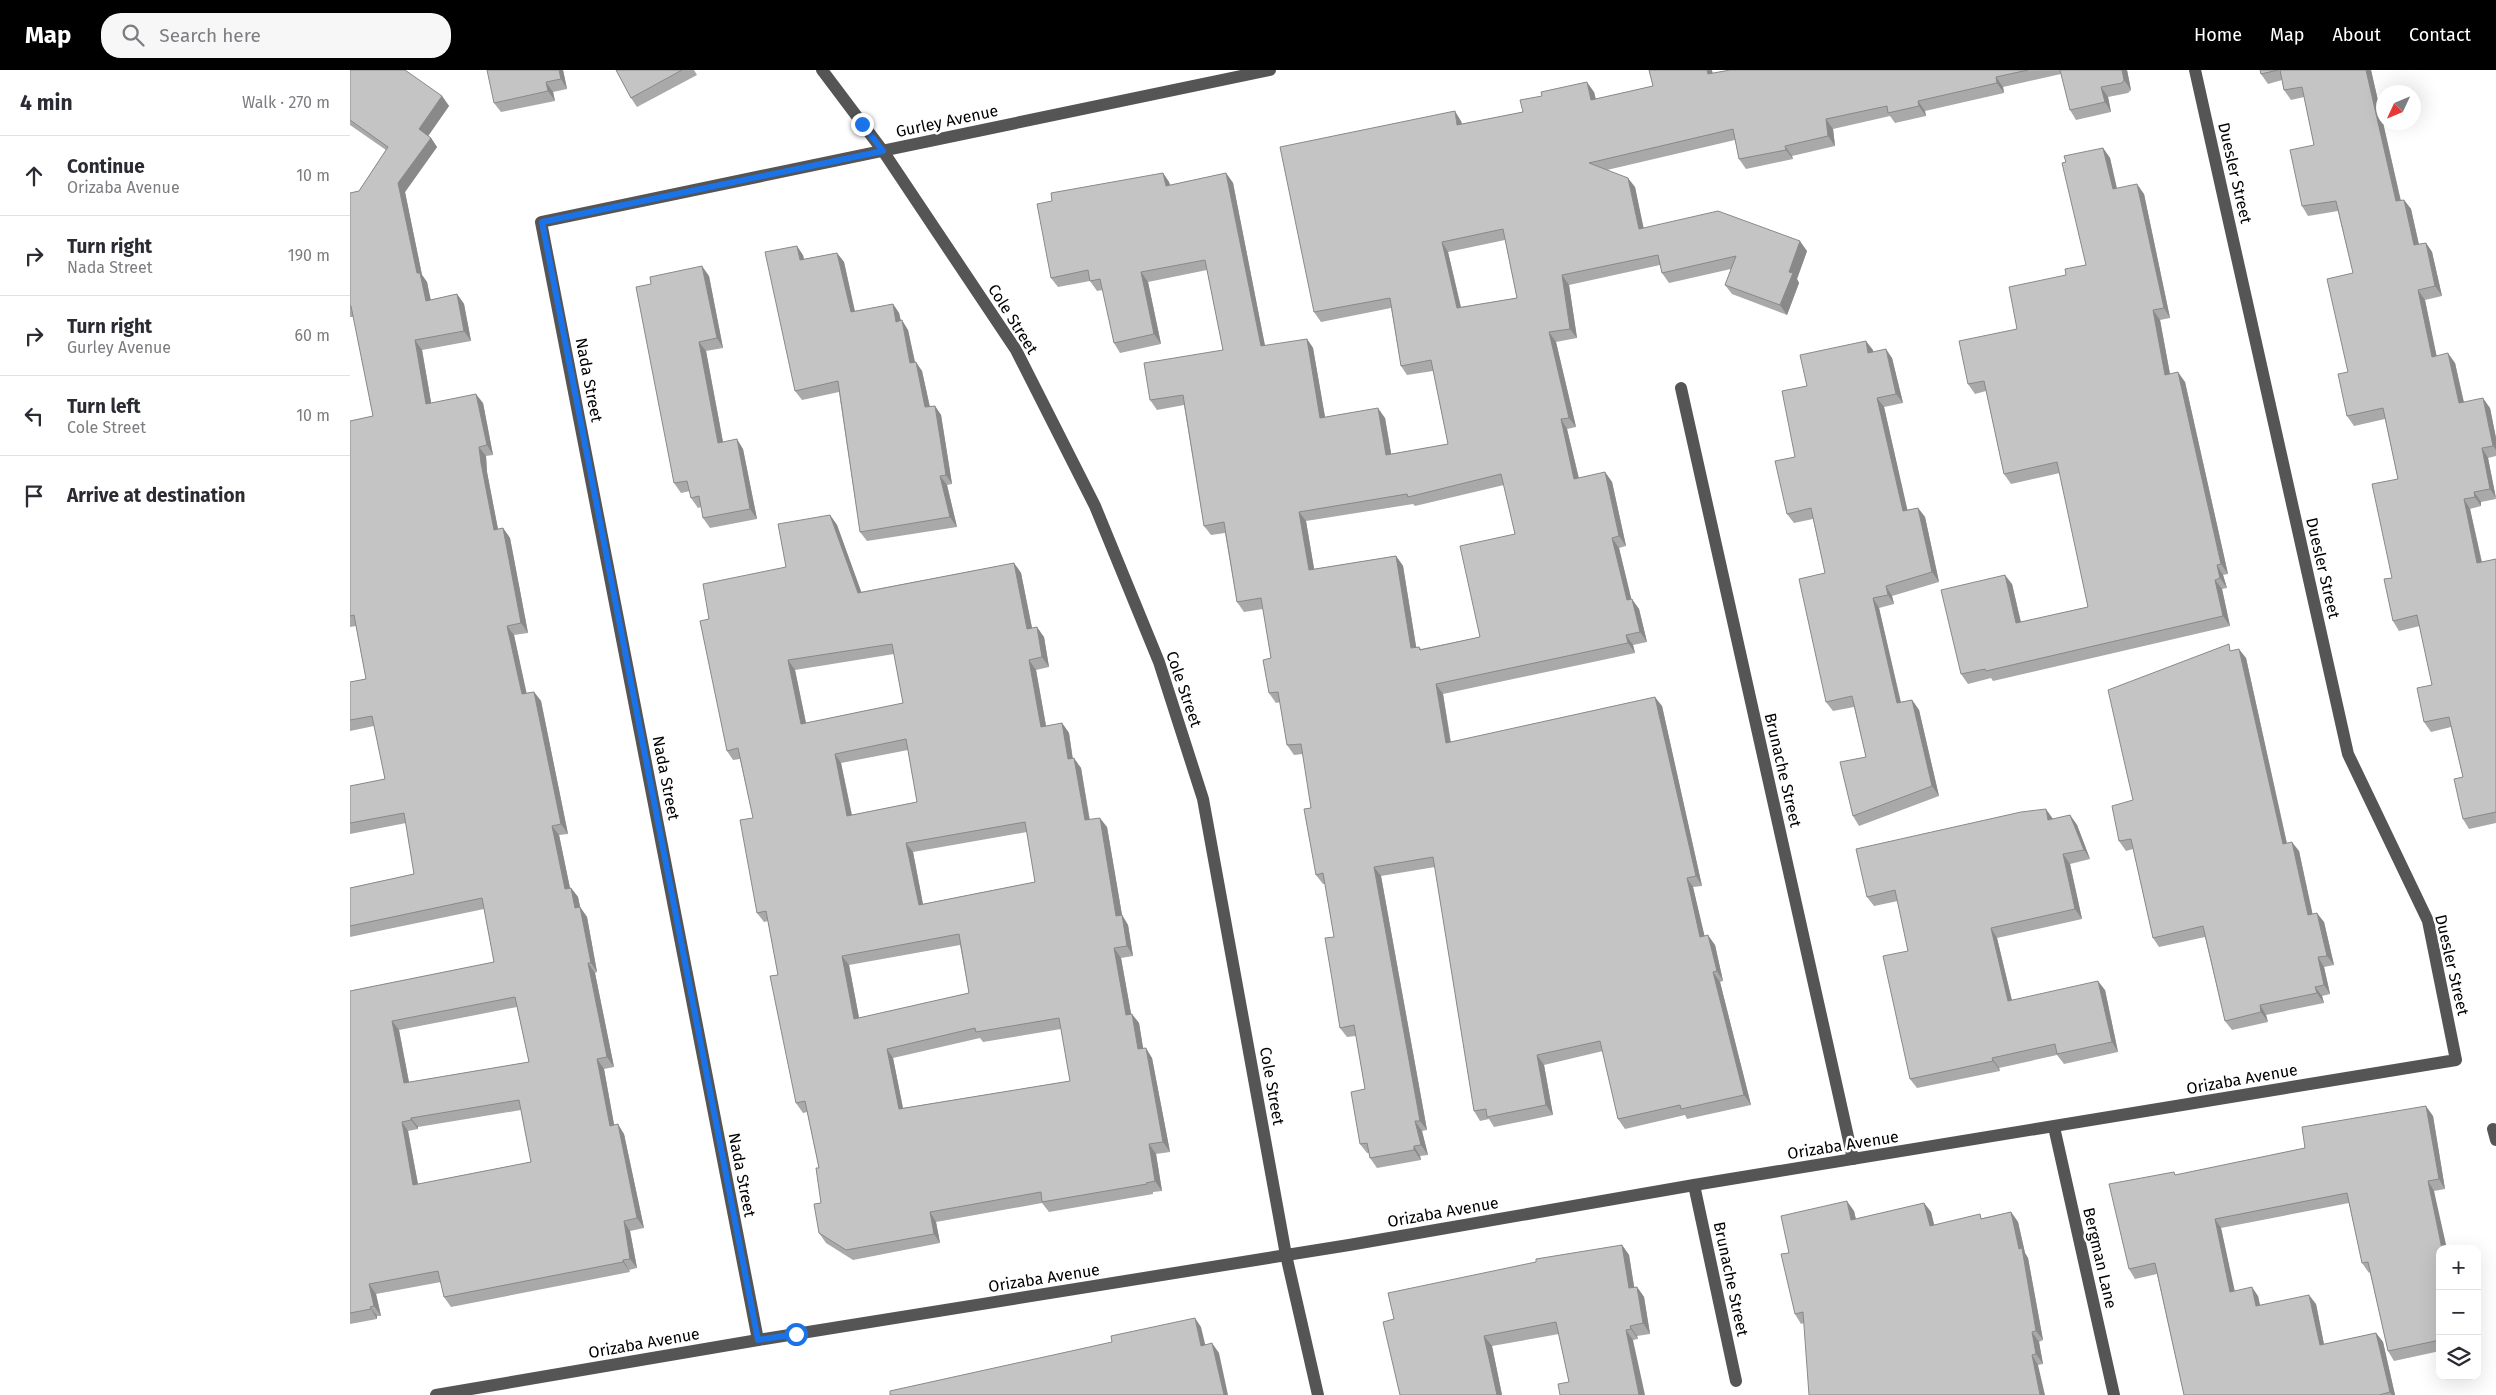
<!DOCTYPE html>
<html lang="en">
<head>
<meta charset="utf-8">
<style>
	:root { --surface:#fff; --page:#f7f7f7; --text:#2b2b33; --muted:#7c7c81; --line:#e1e1e2; --accent:#000 }
	body { margin:0; font-family:"Fira Sans",sans-serif; background:var(--page); color:var(--text) }
	.controls { position:absolute; right:15px; bottom:15px; display:grid; overflow:hidden; border-radius:10px; box-shadow:0 5px 20px #0002 }
	.controls button { width:45px; height:45px; display:grid; place-items:center; padding:0; border:0; border-bottom:1px solid var(--line); background:var(--surface); color:var(--text); font:25px sans-serif }
	.compass { position:absolute; left:2026px; top:15px; width:45px; height:45px; border-radius:50%; background:var(--surface); box-shadow:0 5px 20px #0002; rotate:226deg }
	.stop { position:absolute; width:15px; height:15px; margin:-11px; border:4px solid #1a73e8; border-radius:50%; background:#fff }
	.stop.end { background:#1a73e8; border-color:#fff; box-shadow:0 1px 5px #0008 }
	.list { margin:0; padding:0; list-style:none }
	h2 { display:flex; justify-content:space-between; align-items:center; height:65px; margin:0; padding:0 20px; font-size:21px }
	h2 small { font-size:16px; font-weight:400; color:var(--muted) }
	.list li { display:grid; grid-template-columns:32px 1fr auto; gap:15px; align-items:center; box-sizing:border-box; height:80px; padding:0 20px; border-top:1px solid var(--line) }
	.list b { display:block; font-size:19px; white-space:nowrap }
	.list p { margin:0; font-size:16px; white-space:nowrap; color:var(--muted) }
	.list em { font-size:16px; font-style:normal; color:var(--muted) }
	.icon { flex:none; width:28px; height:28px; fill:none; stroke:currentColor; stroke-width:2; stroke-linecap:round; stroke-linejoin:round }
	.map { position:relative; flex:none; width:2146px; height:1325px; overflow:hidden }
	header { display:flex; align-items:center; gap:30px; box-sizing:border-box; height:70px; padding:0 25px; background:var(--accent); color:#fff }
	header strong { font-size:24px }
	nav { display:flex; gap:28px; margin-inline-start:auto; font-size:18px }
	.search { width:350px; height:45px; background:var(--page); display:flex; align-items:center; gap:12px; box-sizing:border-box; padding:0 18px; border-radius:20px; color:var(--muted); font-size:19px }
	main { display:flex }
	aside { flex:1; background:var(--surface) }
	.map>svg:first-child { display:block }
</style>
</head>
<body>
<header>
<strong>Map</strong>
<div class="search"><svg class="icon" aria-label="search" viewBox="0 0 24 24"><circle cx="10" cy="10" r="6"/><path d="M15 15l6 6"/></svg>Search here</div>
<nav><a>Home</a><a>Map</a><a>About</a><a>Contact</a></nav>
</header>
<main>
<aside>
<h2>4 min<small>Walk · 270 m</small></h2>
<ul class="list">
<li><svg class="icon" aria-label="ahead" viewBox="0 0 24 24"><path d="M12 20V5M6 11l6-6 6 6"/></svg><div><b>Continue</b><p>Orizaba Avenue</p></div><em>10 m</em></li>
<li><svg class="icon" aria-label="right" viewBox="0 0 24 24"><path d="M7 20v-9h11M14 6l5 5-5 5"/></svg><div><b>Turn right</b><p>Nada Street</p></div><em>190 m</em></li>
<li><svg class="icon" aria-label="right" viewBox="0 0 24 24"><path d="M7 20v-9h11M14 6l5 5-5 5"/></svg><div><b>Turn right</b><p>Gurley Avenue</p></div><em>60 m</em></li>
<li><svg class="icon" aria-label="left" viewBox="0 0 24 24"><path d="M17 20v-9H6M10 6l-5 5 5 5"/></svg><div><b>Turn left</b><p>Cole Street</p></div><em>10 m</em></li>
<li><svg class="icon" aria-label="arrive" viewBox="0 0 24 24"><path d="M6 21V4h12l-3 4 3 4H6"/></svg><div><b>Arrive at destination</b></div></li>
</ul>
</aside>
<div class="map">
<svg width="2146" height="1325" viewBox="0 0 2146 1325">
	<rect width="100%" height="100%" fill="#fff"/>
	<g fill="none" stroke-linecap="round" stroke-linejoin="round">
		<g stroke="#555" stroke-width="12">
			<path d="M 472,0 L 533,81 L 666,280 L 745,436 L 809,592 L 853,729 L 936,1185 L 968,1325"/>
			<path d="M 1331,318 L 1503,1089"/>
			<path d="M 1704,1057 L 1764,1325"/>
			<path d="M 2143,1059 L 2146,1070"/>
			<path d="M 1344,1115 L 1386,1311"/>
			<path d="M 408,1270 L 191,152 L 920,0"/>
			<path d="M 86,1325 L 408,1270 L 999,1175 L 1344,1115 L 2106,990 L 2078,851 L 1998,684 L 1845,0"/>
		</g>
	</g>
	<g fill="#a9a9a9" fill-rule="evenodd">
		<path d="M 0,0 L 92,26 L 99,36 L 78,66 L 81,68 L 87,77 L 55,122 L 72,205 L 77,212 L 80,230 L 107,224 L 114,234 L 121,271 L 72,280 L 81,333 L 133,333 L 143,385 L 136,386 L 137,402 L 148,459 L 153,458 L 160,468 L 178,563 L 164,565 L 176,623 L 184,622 L 191,631 L 218,764 L 209,765 L 220,818 L 221,818 L 228,827 L 230,837 L 237,847 L 247,902 L 245,903 L 264,997 L 254,999 L 264,1055 L 274,1064 L 294,1158 L 280,1161 L 287,1198 L 279,1200 L 280,1202 L 101,1237 L 94,1227 L 91,1212 L 26,1224 L 31,1246 L 27,1246 L 27,1249 L 0,1254 L 0,921 L 144,892 L 134,839 L 0,867 L 0,818 L 64,804 L 56,753 L 0,764 L 0,716 L 35,709 L 24,656 L 0,661 L 0,612 L 16,609 L 6,556 L 0,557 L 0,351 L 23,346 L 4,247 L 0,247 L 0,123 L 9,121 L 36,80 L 0,55 ZM 167,937 L 179,992 L 59,1012 L 49,960 ZM 171,1040 L 181,1092 L 68,1114 L 58,1061 L 68,1059 L 68,1057 Z"/>
		<path d="M 213,0 L 217,19 L 203,22 L 205,31 L 151,42 L 144,33 Z"/>
		<path d="M 266,0 L 344,0 L 347,5 L 287,37 L 281,28 Z"/>
		<path d="M 1299,0 L 1362,0 L 1362,4 L 1380,0 L 1777,0 L 1781,20 L 1778,23 L 1758,27 L 1761,42 L 1726,50 L 1720,40 L 1711,4 L 1653,17 L 1654,23 L 1575,41 L 1576,46 L 1545,53 L 1540,46 L 1483,59 L 1485,76 L 1442,86 L 1443,89 L 1396,99 L 1389,89 L 1385,70 L 1257,100 L 1285,117 L 1293,158 L 1457,181 L 1447,209 L 1449,213 L 1437,245 L 1382,224 L 1375,215 L 1381,199 L 1319,213 L 1312,203 L 1310,195 L 1219,215 L 1227,268 L 1206,272 L 1226,357 L 1217,359 L 1229,408 L 1255,402 L 1262,412 L 1276,476 L 1269,478 L 1281,529 L 1289,539 L 1297,572 L 1283,575 L 1285,583 L 1093,624 L 1101,672 L 1312,636 L 1352,816 L 1343,817 L 1354,866 L 1365,875 L 1373,911 L 1370,912 L 1401,1035 L 1337,1049 L 1335,1045 L 1275,1059 L 1268,1049 L 1253,981 L 1194,995 L 1203,1045 L 1144,1057 L 1139,1049 L 1130,1051 L 1124,1041 L 1085,797 L 1031,806 L 1077,1060 L 1072,1061 L 1078,1085 L 1070,1086 L 1071,1090 L 1027,1098 L 1020,1088 L 1019,1083 L 1017,1083 L 1010,1074 L 1015,1019 L 1006,966 L 997,967 L 990,958 L 984,867 L 975,814 L 973,814 L 966,805 L 961,738 L 953,684 L 944,685 L 937,675 L 930,632 L 926,633 L 919,623 L 921,588 L 913,539 L 894,542 L 887,532 L 875,463 L 861,465 L 854,456 L 834,335 L 807,340 L 800,330 L 873,280 L 857,200 L 798,212 L 811,274 L 770,283 L 764,273 L 753,220 L 747,221 L 740,211 L 708,217 L 701,208 L 702,131 L 813,103 L 819,112 L 820,115 L 876,103 L 883,113 L 915,276 L 957,269 L 963,278 L 975,348 L 1035,348 L 1041,384 L 1098,374 L 1083,301 L 1057,305 L 1051,296 L 1041,238 L 971,252 L 964,242 L 1111,51 L 1112,54 L 1173,42 L 1244,22 L 1246,29 L 1303,16 ZM 1155,170 L 1167,228 L 1111,237 L 1098,182 ZM 1154,415 L 1165,464 L 1130,567 L 1071,579 L 1069,577 L 1066,577 L 1053,496 L 1046,486 L 964,499 L 956,451 L 1063,434 L 1065,436 Z"/>
		<path d="M 1910,0 L 2021,0 L 2051,131 L 2054,130 L 2061,139 L 2069,174 L 2076,173 L 2082,182 L 2092,226 L 2075,230 L 2086,286 L 2105,293 L 2114,332 L 2140,338 L 2146,368 L 2146,386 L 2138,388 L 2146,429 L 2131,432 L 2131,436 L 2120,439 L 2132,492 L 2146,489 L 2146,753 L 2119,759 L 2113,749 L 2113,707 L 2101,657 L 2081,662 L 2074,652 L 2082,615 L 2070,556 L 2049,561 L 2043,551 L 2042,508 L 2048,409 L 2035,349 L 2004,356 L 1997,346 L 1998,302 L 2003,203 L 1988,141 L 1958,146 L 1952,136 L 1964,75 L 1954,27 L 1941,30 L 1934,20 L 1932,10 L 1918,14 L 1911,4 Z"/>
		<path d="M 1753,78 L 1760,88 L 1767,118 L 1794,124 L 1820,248 L 1810,250 L 1820,304 L 1835,312 L 1878,504 L 1873,505 L 1877,518 L 1872,519 L 1880,556 L 1643,611 L 1641,608 L 1618,614 L 1611,604 L 1662,514 L 1671,552 L 1738,537 L 1710,403 L 1661,414 L 1654,404 L 1636,321 L 1625,324 L 1618,314 L 1716,205 L 1736,195 L 1716,92 Z"/>
		<path d="M 487,183 L 494,192 L 505,241 L 543,234 L 549,243 L 551,251 L 558,260 L 565,292 L 572,301 L 580,337 L 585,336 L 591,345 L 602,414 L 597,415 L 607,457 L 517,471 L 510,462 L 489,322 L 452,330 L 445,321 L 453,185 L 454,189 Z"/>
		<path d="M 359,206 L 373,278 L 356,281 L 373,372 L 393,379 L 407,449 L 360,458 L 353,448 L 351,437 L 348,438 L 341,428 L 340,421 L 331,423 L 324,413 Z"/>
		<path d="M 1516,271 L 1523,282 L 1542,288 L 1553,333 L 1534,337 L 1557,440 L 1568,438 L 1575,447 L 1589,512 L 1542,526 L 1544,534 L 1529,538 L 1551,632 L 1562,630 L 1569,640 L 1589,726 L 1509,756 L 1503,746 L 1516,687 L 1504,637 L 1483,641 L 1476,632 L 1475,503 L 1463,449 L 1444,453 L 1437,444 L 1457,316 Z"/>
		<path d="M 480,445 L 487,455 L 511,522 L 664,493 L 671,503 L 682,558 L 694,567 L 699,597 L 686,600 L 696,656 L 712,653 L 719,663 L 723,689 L 731,698 L 740,750 L 757,757 L 772,845 L 778,855 L 783,886 L 771,888 L 781,944 L 789,953 L 793,979 L 802,988 L 820,1082 L 806,1084 L 812,1121 L 803,1122 L 803,1124 L 699,1142 L 692,1133 L 586,1152 L 590,1173 L 503,1190 L 476,1173 L 469,1163 L 471,1133 L 469,1098 L 457,1042 L 453,1043 L 446,1033 L 428,905 L 418,851 L 414,852 L 407,843 L 403,748 L 390,689 L 383,690 L 377,681 L 359,549 L 436,497 ZM 544,584 L 553,633 L 456,653 L 445,600 ZM 558,680 L 567,732 L 502,745 L 491,693 ZM 677,762 L 685,812 L 573,834 L 563,782 ZM 610,875 L 619,923 L 509,948 L 499,895 ZM 711,959 L 720,1011 L 553,1038 L 543,988 L 630,968 L 633,972 Z"/>
		<path d="M 1883,580 L 1896,588 L 1937,773 L 1949,781 L 1962,844 L 1974,852 L 1984,895 L 1974,897 L 1980,924 L 1972,926 L 1974,933 L 1916,945 L 1918,952 L 1882,960 L 1875,951 L 1855,867 L 1809,877 L 1803,868 L 1783,779 L 1776,781 L 1769,771 L 1783,730 Z"/>
		<path d="M 1720,745 L 1727,755 L 1740,789 L 1720,794 L 1732,849 L 1647,868 L 1662,930 L 1755,920 L 1768,982 L 1714,994 L 1707,985 L 1649,998 L 1650,1001 L 1567,1018 L 1560,1009 L 1558,881 L 1548,831 L 1524,836 L 1517,827 L 1703,749 Z"/>
		<path d="M 2083,1046 L 2095,1119 L 2084,1121 L 2090,1179 L 2090,1281 L 2044,1291 L 2038,1281 L 2020,1202 L 2019,1203 L 2012,1193 L 1999,1133 L 1871,1158 L 1884,1221 L 1908,1226 L 1910,1235 L 1966,1234 L 1974,1274 L 2026,1263 L 2033,1272 L 2045,1325 L 1834,1325 L 1807,1204 L 1785,1209 L 1779,1199 L 1826,1105 L 1955,1078 Z"/>
		<path d="M 1574,1133 L 1581,1142 L 1584,1155 L 1633,1148 L 1661,1142 L 1668,1152 L 1675,1183 L 1678,1188 L 1693,1270 L 1689,1272 L 1693,1294 L 1688,1295 L 1454,1253 L 1451,1254 L 1445,1244 L 1439,1183 L 1504,1141 L 1506,1149 Z"/>
		<path d="M 1272,1175 L 1279,1185 L 1284,1217 L 1287,1217 L 1294,1227 L 1300,1264 L 1287,1266 L 1288,1269 L 1283,1270 L 1219,1312 L 1209,1264 L 1142,1276 L 1152,1325 L 1050,1325 L 1044,1249 Z"/>
	</g>
	<g fill="#898989">
		<path d="M 209,0 L 213,0 L 217,19 L 211,9 Z"/>
		<path d="M 1357,0 L 1362,0 L 1365,14 L 1358,4 Z"/>
		<path d="M 1772,0 L 1777,0 L 1781,20 L 1774,10 Z"/>
		<path d="M 2016,0 L 2021,0 L 2053,141 L 2046,131 Z"/>
		<path d="M 1646,7 L 1653,17 L 1654,23 L 1647,13 Z"/>
		<path d="M 196,12 L 203,22 L 205,31 L 198,21 Z"/>
		<path d="M 1237,12 L 1244,22 L 1248,40 L 1241,30 Z"/>
		<path d="M 1751,17 L 1758,27 L 1761,42 L 1755,32 Z"/>
		<path d="M 92,26 L 99,36 L 76,69 L 69,59 Z"/>
		<path d="M 1568,31 L 1575,41 L 1576,46 L 1569,36 Z"/>
		<path d="M 1105,41 L 1111,51 L 1114,64 L 1107,55 Z"/>
		<path d="M 1476,49 L 1483,59 L 1485,76 L 1478,66 Z"/>
		<path d="M 81,68 L 87,77 L 55,122 L 72,205 L 77,212 L 83,240 L 76,231 L 67,203 L 48,113 Z"/>
		<path d="M 1435,76 L 1442,86 L 1443,89 L 1436,80 Z"/>
		<path d="M 1753,78 L 1760,88 L 1769,129 L 1763,119 Z"/>
		<path d="M 813,103 L 819,112 L 823,126 L 816,116 Z"/>
		<path d="M 876,103 L 883,113 L 917,286 L 911,276 Z"/>
		<path d="M 1278,108 L 1285,117 L 1296,169 L 1289,159 Z"/>
		<path d="M 1787,114 L 1794,124 L 1820,248 L 1814,238 Z"/>
		<path d="M 2054,130 L 2061,139 L 2071,185 L 2064,175 Z"/>
		<path d="M 1450,171 L 1457,181 L 1447,209 L 1449,213 L 1437,245 L 1430,235 L 1439,202 Z"/>
		<path d="M 1092,172 L 1098,182 L 1113,247 L 1107,238 Z"/>
		<path d="M 2076,173 L 2082,182 L 2092,226 L 2085,216 Z"/>
		<path d="M 447,176 L 453,185 L 456,200 L 450,190 Z"/>
		<path d="M 487,183 L 494,192 L 507,252 L 501,242 Z"/>
		<path d="M 352,196 L 359,206 L 373,278 L 367,268 Z"/>
		<path d="M 791,202 L 798,212 L 811,274 L 804,264 Z"/>
		<path d="M 1212,205 L 1219,215 L 1227,268 L 1220,259 Z"/>
		<path d="M 2068,220 L 2075,230 L 2089,297 L 2082,287 Z"/>
		<path d="M 107,224 L 114,234 L 121,271 L 114,261 Z"/>
		<path d="M 543,234 L 549,243 L 553,261 L 546,252 Z"/>
		<path d="M 1803,240 L 1810,250 L 1822,315 L 1815,305 Z"/>
		<path d="M 552,250 L 558,260 L 567,302 L 560,293 Z"/>
		<path d="M 1199,262 L 1206,272 L 1226,357 L 1219,348 Z"/>
		<path d="M 957,269 L 963,278 L 977,358 L 970,348 Z"/>
		<path d="M 65,270 L 72,280 L 83,343 L 76,334 Z"/>
		<path d="M 1516,271 L 1523,280 L 1525,292 L 1518,283 Z"/>
		<path d="M 349,272 L 356,281 L 375,383 L 368,373 Z"/>
		<path d="M 1536,279 L 1542,288 L 1553,333 L 1546,324 Z"/>
		<path d="M 2098,283 L 2105,293 L 2116,343 L 2109,333 Z"/>
		<path d="M 566,292 L 572,301 L 582,347 L 575,337 Z"/>
		<path d="M 1828,302 L 1835,312 L 1878,504 L 1871,494 Z"/>
		<path d="M 126,324 L 133,333 L 143,385 L 137,375 Z"/>
		<path d="M 1527,328 L 1534,337 L 1560,451 L 1553,441 Z"/>
		<path d="M 2133,328 L 2140,338 L 2146,368 L 2146,380 L 2143,376 Z"/>
		<path d="M 585,336 L 591,345 L 602,414 L 596,405 Z"/>
		<path d="M 1028,338 L 1035,348 L 1043,394 L 1036,385 Z"/>
		<path d="M 1211,349 L 1217,359 L 1231,418 L 1224,409 Z"/>
		<path d="M 387,369 L 393,379 L 407,449 L 400,439 Z"/>
		<path d="M 129,377 L 136,386 L 137,402 L 150,470 L 144,460 L 131,393 Z"/>
		<path d="M 2132,378 L 2138,388 L 2146,428 L 2140,419 Z"/>
		<path d="M 1255,402 L 1262,412 L 1276,476 L 1269,466 Z"/>
		<path d="M 590,406 L 597,415 L 607,457 L 600,447 Z"/>
		<path d="M 2124,422 L 2131,432 L 2131,436 L 2125,427 Z"/>
		<path d="M 2114,429 L 2120,439 L 2134,503 L 2127,493 Z"/>
		<path d="M 1568,438 L 1575,447 L 1589,512 L 1582,502 Z"/>
		<path d="M 949,442 L 956,451 L 966,510 L 959,500 Z"/>
		<path d="M 480,445 L 487,455 L 515,532 L 508,523 Z"/>
		<path d="M 153,458 L 160,468 L 178,563 L 171,553 Z"/>
		<path d="M 1262,468 L 1269,478 L 1284,540 L 1277,530 Z"/>
		<path d="M 1046,486 L 1053,496 L 1068,588 L 1061,578 Z"/>
		<path d="M 664,493 L 671,503 L 684,568 L 677,559 Z"/>
		<path d="M 1867,495 L 1873,505 L 1877,518 L 1870,508 Z"/>
		<path d="M 1655,505 L 1662,514 L 1673,562 L 1666,553 Z"/>
		<path d="M 1865,510 L 1872,519 L 1880,556 L 1873,546 Z"/>
		<path d="M 1536,516 L 1542,526 L 1544,534 L 1538,525 Z"/>
		<path d="M 1523,528 L 1529,538 L 1553,643 L 1547,633 Z"/>
		<path d="M 1282,529 L 1289,539 L 1297,572 L 1290,562 Z"/>
		<path d="M 157,556 L 164,565 L 179,634 L 172,624 Z"/>
		<path d="M 687,557 L 694,567 L 699,597 L 692,587 Z"/>
		<path d="M 1276,565 L 1283,575 L 1285,583 L 1278,573 Z"/>
		<path d="M 1889,579 L 1896,588 L 1939,784 L 1933,774 Z"/>
		<path d="M 438,590 L 445,600 L 458,663 L 451,654 Z"/>
		<path d="M 679,590 L 686,600 L 698,667 L 691,657 Z"/>
		<path d="M 1086,614 L 1093,624 L 1102,683 L 1096,673 Z"/>
		<path d="M 184,622 L 191,631 L 218,764 L 211,754 Z"/>
		<path d="M 1305,627 L 1312,636 L 1352,816 L 1346,806 Z"/>
		<path d="M 1562,630 L 1569,640 L 1589,726 L 1582,716 Z"/>
		<path d="M 712,653 L 719,663 L 724,699 L 718,689 Z"/>
		<path d="M 485,684 L 491,693 L 504,756 L 497,746 Z"/>
		<path d="M 724,688 L 731,698 L 741,760 L 735,750 Z"/>
		<path d="M 1696,739 L 1703,749 L 1698,750 Z"/>
		<path d="M 1720,745 L 1727,755 L 1740,789 L 1734,780 Z"/>
		<path d="M 750,748 L 757,757 L 772,845 L 778,855 L 783,886 L 777,876 L 766,846 Z"/>
		<path d="M 202,756 L 209,765 L 222,828 L 215,819 Z"/>
		<path d="M 1942,772 L 1949,781 L 1965,855 L 1958,845 Z"/>
		<path d="M 556,773 L 563,782 L 575,845 L 569,835 Z"/>
		<path d="M 1713,784 L 1720,794 L 1732,849 L 1725,839 Z"/>
		<path d="M 1024,797 L 1031,806 L 1077,1060 L 1070,1051 Z"/>
		<path d="M 1337,808 L 1343,817 L 1357,876 L 1350,867 Z"/>
		<path d="M 221,818 L 228,827 L 232,846 L 230,837 L 237,847 L 247,902 L 241,893 L 225,838 Z"/>
		<path d="M 1967,843 L 1974,852 L 1984,895 L 1977,886 Z"/>
		<path d="M 1641,858 L 1647,868 L 1664,940 L 1658,931 Z"/>
		<path d="M 1358,865 L 1365,875 L 1373,911 L 1367,901 Z"/>
		<path d="M 764,878 L 771,888 L 783,954 L 776,945 Z"/>
		<path d="M 492,886 L 499,895 L 511,958 L 504,949 Z"/>
		<path d="M 1968,887 L 1974,897 L 1980,924 L 1974,915 Z"/>
		<path d="M 238,893 L 245,903 L 264,997 L 257,987 Z"/>
		<path d="M 1363,902 L 1370,912 L 1401,1035 L 1394,1025 Z"/>
		<path d="M 1748,911 L 1755,920 L 1768,982 L 1762,972 Z"/>
		<path d="M 1965,917 L 1972,926 L 1974,933 L 1967,923 Z"/>
		<path d="M 1910,935 L 1916,945 L 1918,952 L 1911,942 Z"/>
		<path d="M 782,944 L 789,953 L 795,989 L 788,979 Z"/>
		<path d="M 42,951 L 49,960 L 61,1023 L 54,1013 Z"/>
		<path d="M 796,978 L 802,988 L 820,1082 L 813,1072 Z"/>
		<path d="M 537,979 L 543,988 L 555,1049 L 549,1039 Z"/>
		<path d="M 1187,985 L 1194,995 L 1203,1045 L 1196,1035 Z"/>
		<path d="M 1642,988 L 1649,998 L 1650,1001 L 1643,991 Z"/>
		<path d="M 247,989 L 254,999 L 266,1065 L 260,1056 Z"/>
		<path d="M 2076,1036 L 2083,1046 L 2095,1119 L 2089,1109 Z"/>
		<path d="M 61,1048 L 68,1057 L 68,1059 L 61,1050 Z"/>
		<path d="M 1065,1051 L 1072,1061 L 1078,1085 L 1071,1075 Z"/>
		<path d="M 52,1052 L 58,1061 L 70,1125 L 63,1115 Z"/>
		<path d="M 268,1054 L 274,1064 L 294,1158 L 287,1148 Z"/>
		<path d="M 799,1074 L 806,1084 L 812,1121 L 805,1111 Z"/>
		<path d="M 1064,1076 L 1070,1086 L 1071,1090 L 1064,1080 Z"/>
		<path d="M 2078,1111 L 2084,1121 L 2097,1179 L 2092,1179 Z"/>
		<path d="M 1497,1131 L 1504,1141 L 1508,1160 L 1501,1150 Z"/>
		<path d="M 1574,1133 L 1581,1142 L 1587,1166 L 1580,1156 Z"/>
		<path d="M 580,1142 L 586,1152 L 590,1173 L 584,1164 Z"/>
		<path d="M 1661,1142 L 1668,1152 L 1675,1183 L 1678,1188 L 1693,1270 L 1686,1261 Z"/>
		<path d="M 1865,1149 L 1871,1158 L 1887,1231 L 1880,1222 Z"/>
		<path d="M 274,1151 L 280,1161 L 287,1198 L 280,1189 Z"/>
		<path d="M 1272,1175 L 1279,1185 L 1286,1228 L 1279,1218 Z"/>
		<path d="M 273,1190 L 279,1200 L 280,1202 L 273,1192 Z"/>
		<path d="M 19,1214 L 26,1224 L 31,1246 L 24,1236 Z"/>
		<path d="M 1287,1217 L 1294,1227 L 1300,1264 L 1293,1253 Z"/>
		<path d="M 1902,1217 L 1908,1226 L 1912,1245 L 1906,1236 Z"/>
		<path d="M 1959,1225 L 1966,1234 L 1976,1285 L 1970,1275 Z"/>
		<path d="M 20,1237 L 27,1246 L 27,1249 L 21,1239 Z"/>
		<path d="M 845,1248 L 851,1257 L 858,1286 L 851,1276 Z"/>
		<path d="M 1280,1256 L 1287,1266 L 1288,1269 L 1281,1259 Z"/>
		<path d="M 1276,1260 L 1283,1270 L 1295,1325 L 1289,1325 Z"/>
		<path d="M 1682,1262 L 1689,1272 L 1693,1294 L 1686,1284 Z"/>
		<path d="M 2026,1263 L 2033,1272 L 2045,1325 L 2042,1325 L 2040,1322 Z"/>
		<path d="M 1134,1266 L 1142,1276 L 1152,1325 L 1147,1325 Z"/>
		<path d="M 862,1273 L 869,1283 L 878,1325 L 874,1325 Z"/>
		<path d="M 1682,1285 L 1688,1295 L 1695,1325 L 1690,1325 Z"/>
	</g>
	<g fill="#c4c4c4" stroke="#898989" fill-rule="evenodd">
		<path d="M 0,0 L 55,0 L 92,26 L 69,59 L 81,68 L 48,113 L 67,203 L 70,203 L 76,231 L 107,224 L 114,261 L 65,270 L 76,334 L 126,324 L 137,375 L 129,377 L 131,393 L 144,460 L 153,458 L 171,553 L 157,556 L 172,624 L 184,622 L 211,754 L 202,756 L 215,819 L 221,818 L 225,838 L 230,837 L 241,893 L 238,893 L 257,987 L 247,989 L 260,1056 L 268,1054 L 287,1148 L 274,1151 L 280,1189 L 273,1190 L 273,1192 L 94,1227 L 88,1201 L 19,1214 L 24,1236 L 20,1237 L 21,1239 L 0,1243 L 0,921 L 144,892 L 132,828 L 0,856 L 0,818 L 64,804 L 54,743 L 0,753 L 0,716 L 35,709 L 22,646 L 0,650 L 0,612 L 16,609 L 4,545 L 0,546 L 0,351 L 23,346 L 1,236 L 0,236 L 0,123 L 9,121 L 38,77 L 0,50 ZM 165,927 L 179,992 L 54,1013 L 42,951 ZM 169,1030 L 181,1092 L 63,1115 L 52,1052 L 61,1050 L 61,1048 Z"/>
		<path d="M 137,0 L 209,0 L 211,9 L 196,12 L 198,21 L 144,33 Z"/>
		<path d="M 266,0 L 332,0 L 281,28 Z"/>
		<path d="M 1299,0 L 1357,0 L 1358,4 L 1380,0 L 1678,0 L 1646,7 L 1647,13 L 1568,31 L 1569,36 L 1538,43 L 1537,36 L 1476,49 L 1478,66 L 1435,76 L 1436,80 L 1389,89 L 1383,59 L 1239,93 L 1278,108 L 1289,159 L 1368,141 L 1450,171 L 1439,202 L 1443,203 L 1430,235 L 1375,215 L 1386,186 L 1312,203 L 1308,185 L 1212,205 L 1220,259 L 1199,262 L 1219,348 L 1211,349 L 1224,409 L 1255,402 L 1269,466 L 1262,468 L 1277,530 L 1282,529 L 1290,562 L 1276,565 L 1278,573 L 1086,614 L 1096,673 L 1305,627 L 1346,806 L 1337,808 L 1350,867 L 1358,865 L 1367,901 L 1363,902 L 1394,1025 L 1331,1039 L 1330,1035 L 1268,1049 L 1250,971 L 1187,985 L 1196,1035 L 1137,1047 L 1136,1039 L 1124,1041 L 1083,787 L 1024,797 L 1070,1051 L 1065,1051 L 1071,1075 L 1064,1076 L 1064,1080 L 1020,1088 L 1017,1073 L 1010,1074 L 1001,1022 L 1015,1019 L 1004,955 L 990,958 L 981,903 L 975,868 L 984,867 L 973,803 L 966,805 L 954,739 L 961,738 L 951,674 L 937,675 L 928,622 L 919,623 L 913,590 L 921,588 L 911,528 L 887,532 L 874,452 L 854,456 L 833,325 L 800,330 L 794,293 L 873,280 L 855,190 L 791,202 L 804,264 L 764,273 L 750,209 L 740,211 L 738,200 L 701,208 L 687,134 L 702,131 L 701,123 L 813,103 L 816,116 L 876,103 L 911,276 L 957,269 L 970,348 L 1028,338 L 1036,385 L 1098,374 L 1081,290 L 1051,296 L 1040,228 L 964,242 L 930,77 L 1105,41 L 1107,55 L 1173,42 L 1170,30 L 1192,26 L 1191,22 L 1237,12 L 1241,30 L 1303,16 ZM 1153,159 L 1167,228 L 1107,238 L 1092,172 ZM 1151,404 L 1165,464 L 1110,476 L 1130,567 L 1070,580 L 1069,577 L 1061,578 L 1046,486 L 959,500 L 949,442 L 1057,424 L 1058,427 Z"/>
		<path d="M 1710,0 L 1772,0 L 1774,10 L 1772,13 L 1751,17 L 1755,32 L 1720,40 Z"/>
		<path d="M 1910,0 L 1928,0 L 1911,4 Z"/>
		<path d="M 1930,0 L 2016,0 L 2046,131 L 2054,130 L 2064,175 L 2076,173 L 2085,216 L 2068,220 L 2082,287 L 2098,283 L 2109,333 L 2133,328 L 2143,376 L 2132,378 L 2140,419 L 2124,422 L 2125,427 L 2114,429 L 2127,493 L 2146,489 L 2146,742 L 2113,749 L 2104,709 L 2113,707 L 2099,647 L 2074,652 L 2067,618 L 2082,615 L 2067,545 L 2043,551 L 2034,509 L 2042,508 L 2022,414 L 2048,409 L 2033,338 L 1997,346 L 1988,304 L 1998,302 L 1977,209 L 2003,203 L 1986,131 L 1952,136 L 1940,80 L 1964,75 L 1952,17 L 1934,20 Z"/>
		<path d="M 1753,78 L 1763,119 L 1787,114 L 1814,238 L 1803,240 L 1815,305 L 1828,302 L 1871,494 L 1867,495 L 1870,508 L 1865,510 L 1873,546 L 1636,601 L 1635,599 L 1611,604 L 1591,520 L 1655,505 L 1666,553 L 1738,537 L 1707,392 L 1654,404 L 1634,311 L 1618,314 L 1609,271 L 1667,259 L 1659,217 L 1716,205 L 1715,199 L 1736,195 L 1712,93 L 1716,92 L 1714,86 Z"/>
		<path d="M 447,176 L 450,190 L 487,183 L 501,242 L 543,234 L 546,252 L 552,250 L 560,293 L 566,292 L 575,337 L 585,336 L 596,405 L 590,406 L 600,447 L 510,462 L 488,311 L 445,321 L 415,182 Z"/>
		<path d="M 352,196 L 367,268 L 349,272 L 368,373 L 387,369 L 400,439 L 353,448 L 349,426 L 341,428 L 337,411 L 324,413 L 286,217 L 301,214 L 300,207 Z"/>
		<path d="M 1516,271 L 1518,283 L 1536,279 L 1546,324 L 1527,328 L 1553,441 L 1568,438 L 1582,502 L 1536,516 L 1538,525 L 1523,528 L 1547,633 L 1562,630 L 1582,716 L 1503,746 L 1490,692 L 1516,687 L 1502,626 L 1476,632 L 1449,509 L 1475,503 L 1461,438 L 1437,444 L 1425,391 L 1445,387 L 1432,321 L 1457,316 L 1450,285 Z"/>
		<path d="M 480,445 L 508,523 L 664,493 L 677,559 L 687,557 L 692,587 L 679,590 L 691,657 L 712,653 L 718,689 L 724,688 L 735,750 L 750,748 L 766,846 L 772,845 L 777,876 L 764,878 L 776,945 L 782,944 L 788,979 L 796,978 L 813,1072 L 799,1074 L 805,1111 L 796,1113 L 797,1114 L 692,1132 L 691,1122 L 580,1142 L 584,1164 L 496,1180 L 469,1163 L 464,1134 L 471,1133 L 466,1098 L 469,1098 L 455,1031 L 446,1033 L 420,906 L 428,905 L 416,841 L 407,843 L 390,750 L 403,748 L 388,678 L 377,681 L 350,551 L 359,549 L 353,514 L 436,497 L 428,454 ZM 542,574 L 553,633 L 451,654 L 438,590 ZM 556,669 L 567,732 L 497,746 L 485,684 ZM 675,752 L 685,812 L 569,835 L 556,773 ZM 609,864 L 619,923 L 504,949 L 492,886 ZM 709,948 L 720,1011 L 549,1039 L 537,979 L 625,958 L 626,962 Z"/>
		<path d="M 1879,574 L 1880,581 L 1889,579 L 1933,774 L 1942,772 L 1958,845 L 1967,843 L 1977,886 L 1968,887 L 1974,915 L 1965,917 L 1967,923 L 1910,935 L 1911,942 L 1875,951 L 1853,856 L 1803,868 L 1781,769 L 1769,771 L 1762,736 L 1783,730 L 1758,620 Z"/>
		<path d="M 1696,739 L 1698,750 L 1720,745 L 1734,780 L 1713,784 L 1725,839 L 1641,858 L 1658,931 L 1748,911 L 1762,972 L 1707,984 L 1705,974 L 1642,988 L 1643,991 L 1560,1009 L 1533,886 L 1558,881 L 1545,820 L 1517,827 L 1506,779 L 1671,742 Z"/>
		<path d="M 2076,1036 L 2089,1109 L 2078,1111 L 2092,1179 L 2090,1179 L 2090,1270 L 2038,1281 L 2018,1192 L 2012,1193 L 1997,1123 L 1865,1149 L 1880,1222 L 1902,1217 L 1906,1236 L 1959,1225 L 1970,1275 L 2026,1263 L 2040,1322 L 2029,1325 L 1834,1325 L 1805,1193 L 1779,1199 L 1759,1114 L 1824,1102 L 1825,1105 L 1955,1078 L 1952,1057 Z"/>
		<path d="M 1497,1131 L 1501,1150 L 1574,1133 L 1580,1156 L 1630,1144 L 1631,1149 L 1661,1142 L 1669,1179 L 1672,1178 L 1686,1261 L 1682,1262 L 1686,1284 L 1682,1285 L 1690,1325 L 1459,1325 L 1453,1242 L 1445,1244 L 1431,1184 L 1439,1183 L 1431,1146 Z"/>
		<path d="M 1272,1175 L 1279,1218 L 1287,1217 L 1293,1253 L 1280,1256 L 1281,1259 L 1276,1260 L 1289,1325 L 1210,1325 L 1208,1314 L 1219,1312 L 1206,1252 L 1134,1266 L 1147,1325 L 1050,1325 L 1033,1252 L 1044,1249 L 1038,1223 L 1186,1192 L 1186,1189 Z"/>
		<path d="M 845,1248 L 851,1276 L 862,1273 L 874,1325 L 540,1325 L 540,1321 L 762,1272 L 761,1266 Z"/>
	</g>
	<g fill="none" stroke-linecap="round" stroke-linejoin="round">
		<path stroke="#1a73e8" stroke-width="6" d="M 446,1264 L 408,1270 L 192,152 L 533,81 L 512,54"/>
	</g>
	<g text-anchor="middle" dominant-baseline="central" stroke-width="5" stroke-linejoin="round" paint-order="stroke">
		<g font-size="16" fill="#000" stroke="#fff">
			<text transform="translate(597 51) rotate(-12)">Gurley Avenue</text>
			<text transform="translate(1885 103) rotate(77)">Duesler Street</text>
			<text transform="translate(663 249) rotate(58)">Cole Street</text>
			<text transform="translate(239 310) rotate(79)">Nada Street</text>
			<text transform="translate(1973 498) rotate(77)">Duesler Street</text>
			<text transform="translate(834 619) rotate(71)">Cole Street</text>
			<text transform="translate(1433 700) rotate(77)">Brunache Street</text>
			<text transform="translate(316 708) rotate(79)">Nada Street</text>
			<text transform="translate(2102 895) rotate(77)">Duesler Street</text>
			<text transform="translate(1892 1009) rotate(-10)">Orizaba Avenue</text>
			<text transform="translate(922 1016) rotate(80)">Cole Street</text>
			<text transform="translate(1493 1075) rotate(-9)">Orizaba Avenue</text>
			<text transform="translate(392 1105) rotate(79)">Nada Street</text>
			<text transform="translate(1093 1142) rotate(-10)">Orizaba Avenue</text>
			<text transform="translate(1750 1188) rotate(77)">Bergman Lane</text>
			<text transform="translate(694 1208) rotate(-9)">Orizaba Avenue</text>
			<text transform="translate(1381 1209) rotate(78)">Brunache Street</text>
			<text transform="translate(294 1273) rotate(-10)">Orizaba Avenue</text>
		</g>
	</g>
</svg>
<div class="controls">
<button>+</button>
<button>−</button>
<button><svg class="icon" aria-label="layers" viewBox="0 0 24 24"><path d="M12 4l9 5-9 5-9-5zM3 14l9 5 9-5"/></svg></button>
</div>
<svg class="compass" viewBox="-18 -18 36 36"><path d="M0-13l5 13h-10z" fill="#e53935"/><path d="M0 13l5-13h-10z" fill="#7c7c81"/></svg>
<div class="stop" style="left:446px;top:1264px"></div>
<div class="stop end" style="left:512px;top:54px"></div>
</div>
</main>
</body>
</html>
